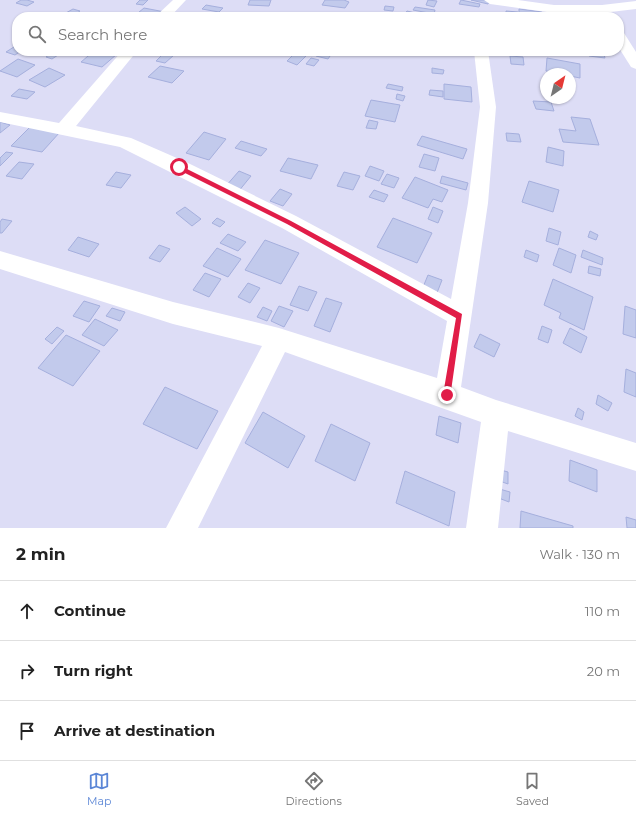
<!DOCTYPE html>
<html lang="en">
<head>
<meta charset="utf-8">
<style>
	:root { --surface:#fff; --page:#f6f6f6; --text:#222; --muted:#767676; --line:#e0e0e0; --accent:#5b86d6 }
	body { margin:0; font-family:Montserrat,sans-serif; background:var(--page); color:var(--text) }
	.compass { position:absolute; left:540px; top:68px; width:36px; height:36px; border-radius:50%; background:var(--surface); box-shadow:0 1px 3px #0004; rotate:35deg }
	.stop { position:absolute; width:12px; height:12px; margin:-9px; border:3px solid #e11d48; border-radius:50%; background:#fff }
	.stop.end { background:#e11d48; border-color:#fff; box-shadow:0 1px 4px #0008 }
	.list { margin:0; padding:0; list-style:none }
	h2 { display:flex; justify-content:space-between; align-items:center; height:52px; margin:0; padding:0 16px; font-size:17px }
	h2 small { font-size:13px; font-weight:400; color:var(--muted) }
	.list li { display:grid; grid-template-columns:26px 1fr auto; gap:12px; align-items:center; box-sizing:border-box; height:60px; padding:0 16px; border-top:1px solid var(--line) }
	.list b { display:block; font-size:15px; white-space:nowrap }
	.list em { font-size:13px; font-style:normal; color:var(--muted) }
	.icon { flex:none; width:22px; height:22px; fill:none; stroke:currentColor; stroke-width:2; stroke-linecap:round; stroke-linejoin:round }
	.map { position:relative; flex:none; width:636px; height:528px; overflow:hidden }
	.search { position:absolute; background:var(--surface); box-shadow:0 1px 3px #0004; left:12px; right:12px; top:12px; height:44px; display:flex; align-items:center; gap:10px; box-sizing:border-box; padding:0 14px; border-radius:16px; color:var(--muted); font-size:15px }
	.sheet { height:232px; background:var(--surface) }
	nav { display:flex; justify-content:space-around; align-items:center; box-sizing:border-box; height:56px; border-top:1px solid var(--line); background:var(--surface); font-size:11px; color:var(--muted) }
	nav a { display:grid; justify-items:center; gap:2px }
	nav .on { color:var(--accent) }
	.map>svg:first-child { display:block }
</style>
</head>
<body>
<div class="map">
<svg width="636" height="528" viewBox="0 0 636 528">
	<rect width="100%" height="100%" fill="#e8e8fa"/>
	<path fill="#ddddf6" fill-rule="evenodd" d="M 0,0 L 636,0 L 636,528 L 0,528 ZM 17,17 L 619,17 L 619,51 L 17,51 ZM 546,74 L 570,74 L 570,98 L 546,98 Z"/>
	<g fill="#c2caec" stroke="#a5afdd">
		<path d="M 21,0 L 27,0 L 34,2 L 27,6 L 16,3 Z"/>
		<path d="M 140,0 L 148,0 L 143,5 L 136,4 Z"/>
		<path d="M 250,0 L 271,0 L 269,6 L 248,5 Z"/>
		<path d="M 325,0 L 344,0 L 349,2 L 345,8 L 322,5 Z"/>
		<path d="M 428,0 L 437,1 L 434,7 L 426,5 Z"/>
		<path d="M 461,0 L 480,4 L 479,7 L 459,4 Z"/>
		<path d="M 471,0 L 484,0 L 489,1 L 488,4 Z"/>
		<path d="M 206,5 L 223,8 L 219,12 L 202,9 Z"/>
		<path d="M 385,6 L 394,7 L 393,11 L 384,10 Z"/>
		<path d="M 415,7 L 435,10 L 434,14 L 413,10 Z"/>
		<path d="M 144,8 L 165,12 L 160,17 L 133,17 Z"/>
		<path d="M 73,9 L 80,11 L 72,17 L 64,14 Z"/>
		<path d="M 519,9 L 542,12 L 543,17 L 519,17 Z"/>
		<path d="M 407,11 L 419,14 L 416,17 L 404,15 Z"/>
		<path d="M 506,11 L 518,12 L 517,17 L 506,17 Z"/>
		<path d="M 445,13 L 469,16 L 469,17 L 445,17 Z"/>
		<path d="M 17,45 L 17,51 L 21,51 L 15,55 L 6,52 Z"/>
		<path d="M 54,51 L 61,53 L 52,59 L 46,57 Z"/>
		<path d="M 94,51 L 104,51 L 117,54 L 102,67 L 81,62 Z"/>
		<path d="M 319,51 L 322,51 L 332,53 L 328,59 L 316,56 Z"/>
		<path d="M 587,51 L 603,51 L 605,58 L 589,56 Z"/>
		<path d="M 164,53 L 174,55 L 165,63 L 156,61 Z"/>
		<path d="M 295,53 L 306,56 L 297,65 L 287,61 Z"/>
		<path d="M 510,56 L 523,57 L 524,65 L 511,64 Z"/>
		<path d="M 311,58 L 319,60 L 314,66 L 306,64 Z"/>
		<path d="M 547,58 L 580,64 L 580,78 L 570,76 L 570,74 L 546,71 Z"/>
		<path d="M 18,59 L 35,65 L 17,77 L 0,71 Z"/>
		<path d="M 160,66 L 184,71 L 172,83 L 148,77 Z"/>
		<path d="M 49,68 L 65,75 L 45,87 L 29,80 Z"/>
		<path d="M 432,68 L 444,70 L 443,74 L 432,73 Z"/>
		<path d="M 388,84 L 403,87 L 402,91 L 386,88 Z"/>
		<path d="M 444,84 L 471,87 L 472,102 L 444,99 Z"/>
		<path d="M 19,89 L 35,92 L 27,99 L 11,96 Z"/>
		<path d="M 430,90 L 443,91 L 443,97 L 429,95 Z"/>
		<path d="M 397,94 L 405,96 L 403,101 L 396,99 Z"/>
		<path d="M 371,100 L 400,105 L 395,122 L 365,116 Z"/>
		<path d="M 533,101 L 551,102 L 554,111 L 536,109 Z"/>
		<path d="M 571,117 L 590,119 L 599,145 L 563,142 L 559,129 L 576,131 Z"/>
		<path d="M 369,120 L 378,122 L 376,129 L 366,128 Z"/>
		<path d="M 0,122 L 10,125 L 0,133 Z"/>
		<path d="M 31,126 L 60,132 L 42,152 L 11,146 Z"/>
		<path d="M 204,132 L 226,139 L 209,160 L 186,153 Z"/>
		<path d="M 506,133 L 519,134 L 521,142 L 507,141 Z"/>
		<path d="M 422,136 L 467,149 L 463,159 L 417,145 Z"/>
		<path d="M 241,141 L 267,149 L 261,156 L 235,148 Z"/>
		<path d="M 548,147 L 564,151 L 563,166 L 546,162 Z"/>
		<path d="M 6,152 L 13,153 L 0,166 L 0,158 Z"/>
		<path d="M 424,154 L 439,158 L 435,171 L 419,167 Z"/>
		<path d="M 288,158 L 318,165 L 311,179 L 280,171 Z"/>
		<path d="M 19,162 L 34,164 L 22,179 L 6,176 Z"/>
		<path d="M 370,166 L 384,171 L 379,181 L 365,176 Z"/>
		<path d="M 239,171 L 251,176 L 238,192 L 225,187 Z"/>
		<path d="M 116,172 L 131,175 L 121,188 L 106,185 Z"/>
		<path d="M 344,172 L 360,176 L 353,190 L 337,186 Z"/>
		<path d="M 387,174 L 399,178 L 394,188 L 381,184 Z"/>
		<path d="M 442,176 L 468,183 L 466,190 L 440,183 Z"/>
		<path d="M 415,177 L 448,190 L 442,202 L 433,199 L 428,208 L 402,198 Z"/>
		<path d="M 529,181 L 559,190 L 553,212 L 522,202 Z"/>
		<path d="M 280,189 L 292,194 L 283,206 L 270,201 Z"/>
		<path d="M 374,190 L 388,195 L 384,202 L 369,197 Z"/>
		<path d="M 185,207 L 201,219 L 192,226 L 176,213 Z"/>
		<path d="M 433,207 L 443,211 L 438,223 L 428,219 Z"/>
		<path d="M 217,218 L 225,222 L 220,227 L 212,223 Z"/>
		<path d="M 393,218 L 432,233 L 417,263 L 377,247 Z"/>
		<path d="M 2,219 L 12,221 L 2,233 L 0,233 L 0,222 Z"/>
		<path d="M 549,228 L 561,232 L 558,245 L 546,241 Z"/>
		<path d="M 590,231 L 598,235 L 596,240 L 588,237 Z"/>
		<path d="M 228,234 L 246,242 L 238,251 L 220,243 Z"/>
		<path d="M 78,237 L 99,244 L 89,257 L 68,250 Z"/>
		<path d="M 265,240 L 299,253 L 281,284 L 245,270 Z"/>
		<path d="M 159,245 L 170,249 L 160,262 L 149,258 Z"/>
		<path d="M 217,248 L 241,259 L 228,277 L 203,266 Z"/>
		<path d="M 559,248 L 576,255 L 571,273 L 553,265 Z"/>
		<path d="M 526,250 L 539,255 L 537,262 L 524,257 Z"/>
		<path d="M 583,250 L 603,258 L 602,265 L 581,257 Z"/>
		<path d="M 589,266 L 601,269 L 600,276 L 588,273 Z"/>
		<path d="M 205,273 L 221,279 L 209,297 L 193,290 Z"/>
		<path d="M 428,275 L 442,280 L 435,298 L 421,292 Z"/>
		<path d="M 553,279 L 593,297 L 584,330 L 559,318 L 561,313 L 544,305 Z"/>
		<path d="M 248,283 L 260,288 L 250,303 L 238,297 Z"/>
		<path d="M 299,286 L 317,292 L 308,311 L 290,305 Z"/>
		<path d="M 326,298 L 342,303 L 330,332 L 314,326 Z"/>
		<path d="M 84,301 L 100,306 L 89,322 L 73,316 Z"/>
		<path d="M 279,306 L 293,311 L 284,327 L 271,321 Z"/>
		<path d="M 625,306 L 636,310 L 636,338 L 623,334 Z"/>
		<path d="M 263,307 L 272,311 L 267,321 L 257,317 Z"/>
		<path d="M 112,308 L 125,312 L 120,321 L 106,316 Z"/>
		<path d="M 95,319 L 118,330 L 104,346 L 82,335 Z"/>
		<path d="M 542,326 L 552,330 L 548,343 L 538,339 Z"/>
		<path d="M 57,327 L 64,331 L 52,344 L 45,339 Z"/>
		<path d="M 570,328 L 587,337 L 581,353 L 563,343 Z"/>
		<path d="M 480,334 L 500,344 L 494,357 L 474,347 Z"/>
		<path d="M 66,335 L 100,351 L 73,386 L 38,368 Z"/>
		<path d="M 626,369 L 636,373 L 636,397 L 624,392 Z"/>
		<path d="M 165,387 L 218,411 L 197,449 L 143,424 Z"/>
		<path d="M 598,395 L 612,403 L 608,411 L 596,404 Z"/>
		<path d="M 578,408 L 584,412 L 582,420 L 575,416 Z"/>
		<path d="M 263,412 L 305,436 L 288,468 L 245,443 Z"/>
		<path d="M 439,416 L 461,423 L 458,443 L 436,435 Z"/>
		<path d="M 331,424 L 370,443 L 355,481 L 315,461 Z"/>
		<path d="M 570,460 L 597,470 L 597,492 L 569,481 Z"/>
		<path d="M 497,469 L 508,472 L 508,484 L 497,480 Z"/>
		<path d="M 405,471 L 455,492 L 449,526 L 396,503 Z"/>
		<path d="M 496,488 L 510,492 L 509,502 L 496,497 Z"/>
		<path d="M 521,511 L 573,526 L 573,528 L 520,528 Z"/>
		<path d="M 626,517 L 636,520 L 636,528 L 627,528 Z"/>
	</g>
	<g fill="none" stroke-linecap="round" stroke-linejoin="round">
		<g fill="#fff" fill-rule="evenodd">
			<path d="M 173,0 L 186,0 L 170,17 L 155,17 Z"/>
			<path d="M 484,0 L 518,0 L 554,5 L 602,5 L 636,1 L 636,9 L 602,13 L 554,13 L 490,4 Z"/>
			<path d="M 619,32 L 624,33 L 636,52 L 636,69 L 631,67 L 619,48 Z"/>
			<path d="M 122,51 L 137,51 L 76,126 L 131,138 L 186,162 L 296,216 L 451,299 L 468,203 L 480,107 L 474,51 L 488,51 L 496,107 L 488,203 L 461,387 L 496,400 L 636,443 L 636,471 L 508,431 L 498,528 L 466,528 L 481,422 L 285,352 L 198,528 L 166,528 L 262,346 L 173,324 L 0,269 L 0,251 L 173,302 L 279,328 L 437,378 L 447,321 L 282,228 L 120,147 L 0,122 L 0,112 L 59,123 Z"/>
		</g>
	</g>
	<path fill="#e11d48" d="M 177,166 L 181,166 L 291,221 L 462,314 L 450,398 L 445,398 L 443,395 L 456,318 L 287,224 L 177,169 Z"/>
</svg>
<svg class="compass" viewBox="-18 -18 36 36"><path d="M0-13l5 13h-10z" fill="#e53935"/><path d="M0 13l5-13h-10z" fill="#767676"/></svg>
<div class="stop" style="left:179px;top:167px"></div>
<div class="stop end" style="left:447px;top:395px"></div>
<div class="search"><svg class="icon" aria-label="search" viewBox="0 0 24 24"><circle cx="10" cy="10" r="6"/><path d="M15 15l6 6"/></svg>Search here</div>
</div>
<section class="sheet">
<h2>2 min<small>Walk · 130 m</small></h2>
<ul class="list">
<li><svg class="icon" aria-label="ahead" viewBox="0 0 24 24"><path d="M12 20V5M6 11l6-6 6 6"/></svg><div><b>Continue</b></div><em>110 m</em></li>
<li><svg class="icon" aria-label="right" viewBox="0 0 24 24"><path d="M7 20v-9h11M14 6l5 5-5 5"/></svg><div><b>Turn right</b></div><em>20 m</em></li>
<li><svg class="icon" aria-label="arrive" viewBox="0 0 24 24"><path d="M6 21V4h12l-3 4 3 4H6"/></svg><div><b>Arrive at destination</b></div></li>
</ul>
</section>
<nav>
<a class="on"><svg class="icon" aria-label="map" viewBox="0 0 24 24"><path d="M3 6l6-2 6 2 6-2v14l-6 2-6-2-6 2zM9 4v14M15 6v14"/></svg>Map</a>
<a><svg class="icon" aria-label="directions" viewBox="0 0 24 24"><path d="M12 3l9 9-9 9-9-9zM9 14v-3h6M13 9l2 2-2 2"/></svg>Directions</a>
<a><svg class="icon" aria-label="saved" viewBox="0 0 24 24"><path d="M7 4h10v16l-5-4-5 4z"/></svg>Saved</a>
</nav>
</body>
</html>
